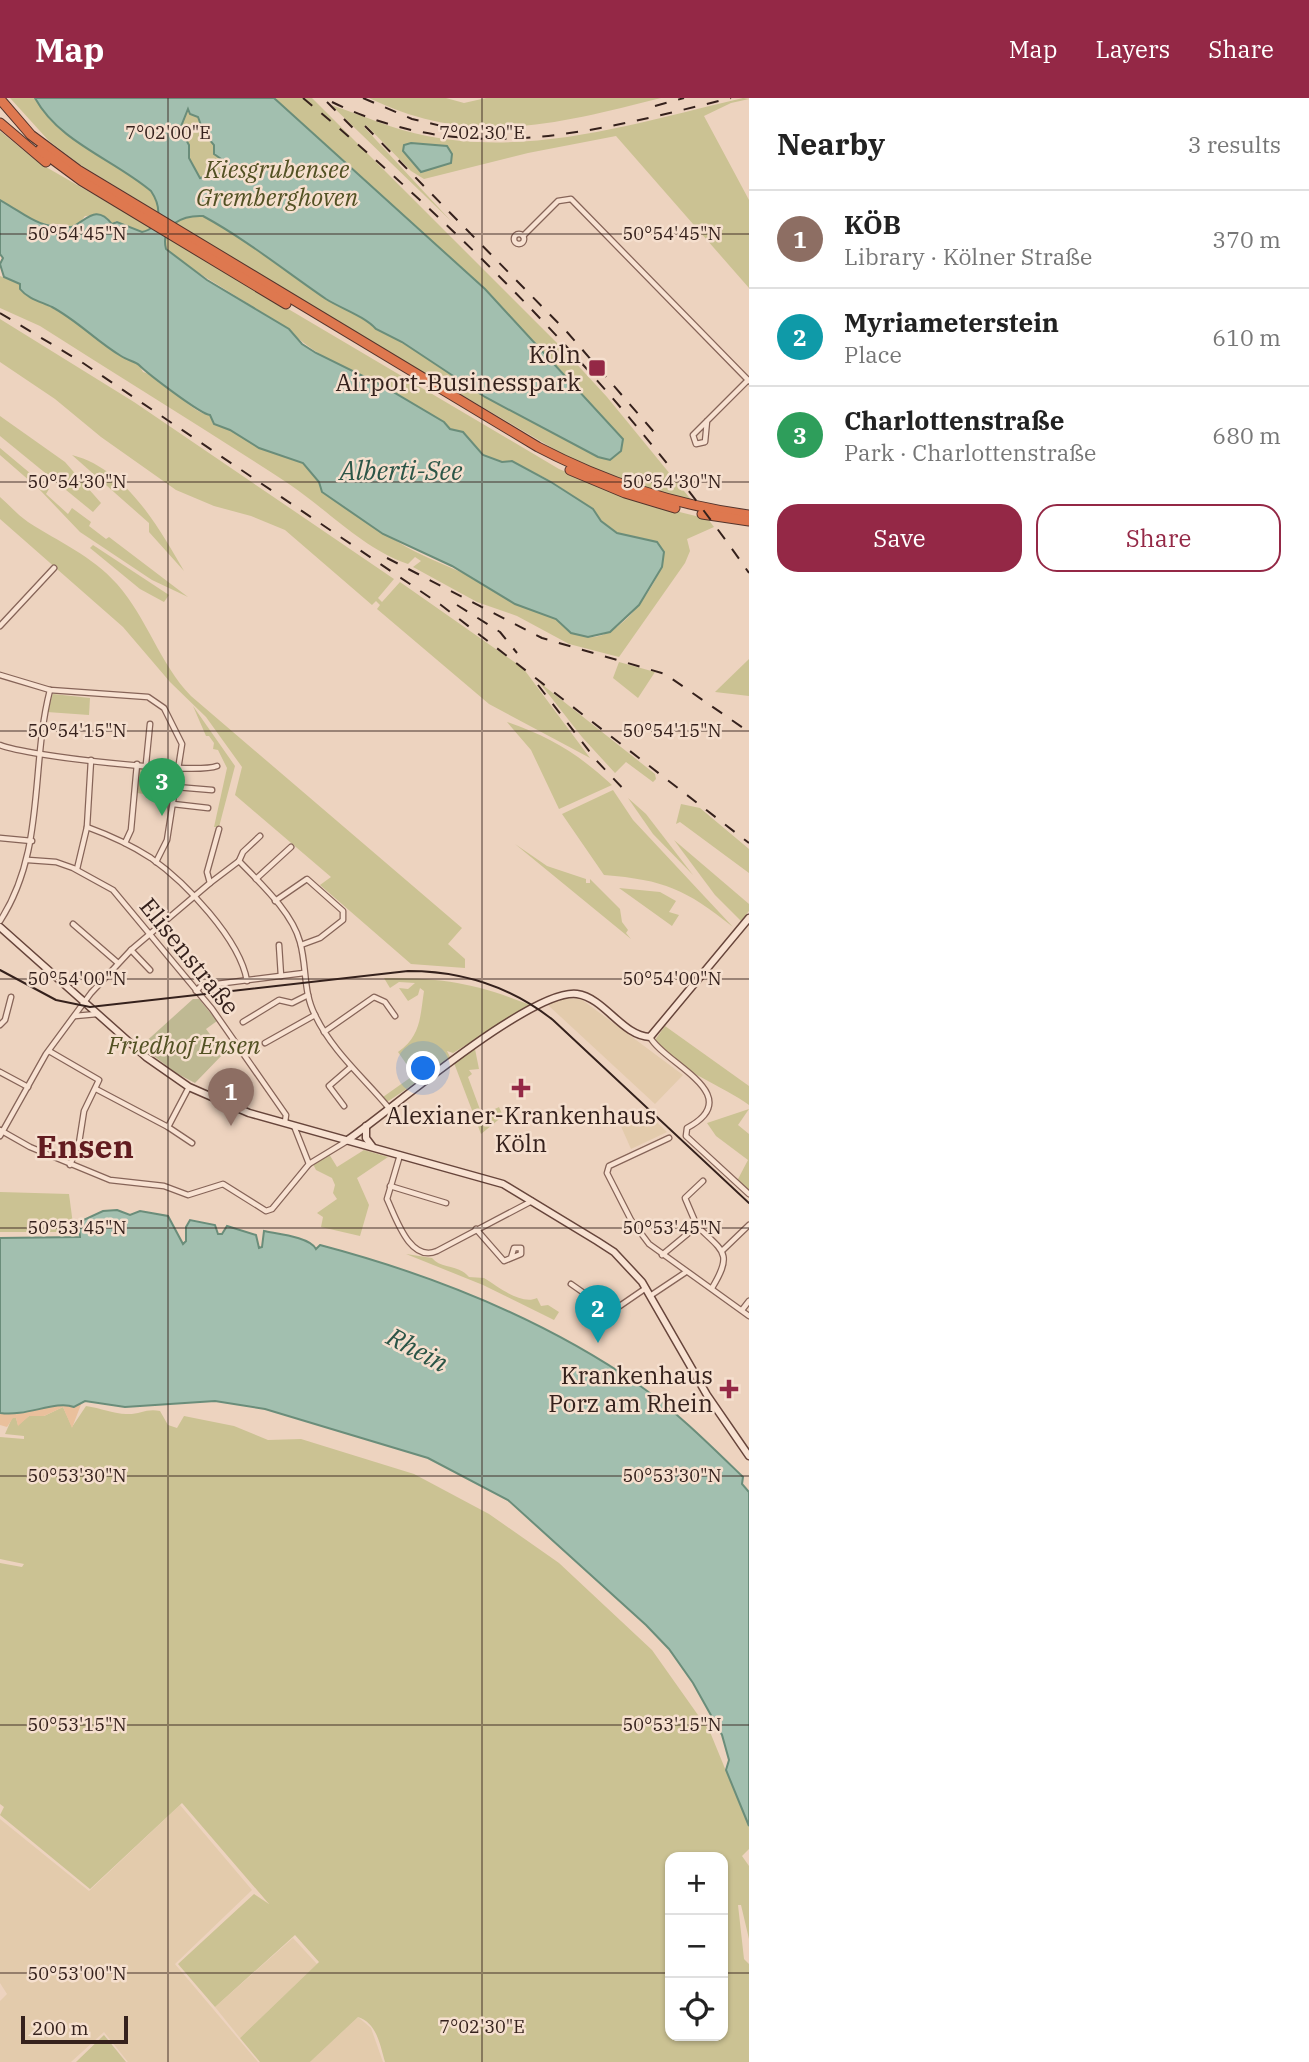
<!DOCTYPE html>
<html lang="en">
<head>
<meta charset="utf-8">
<style>
	:root { --surface:#fff; --page:#f6f6f6; --text:#222; --muted:#767676; --line:#e0e0e0; --accent:#942846 }
	body { margin:0; font-family:"IBM Plex Serif",serif; background:var(--page); color:var(--text) }
	.controls { position:absolute; right:21px; bottom:21px; display:grid; overflow:hidden; border-radius:14px; box-shadow:0 2px 5px #0004 }
	.controls button { width:63px; height:63px; display:grid; place-items:center; padding:0; border:0; border-bottom:2px solid var(--line); background:var(--surface); color:var(--text); font:35px sans-serif }
	.scale { position:absolute; left:21px; bottom:18px; width:107px; box-sizing:border-box; padding-left:7px; border:4px solid #35211c; border-top:0; font-size:19px; line-height:24px; white-space:nowrap; color:#35211c; -webkit-text-stroke:5px #f5dfce; paint-order:stroke }
	.you { position:absolute; left:424px; top:971px; width:24px; height:24px; margin:-18px; border:5px solid #fff; border-radius:50%; background:#1a73e8; box-shadow:0 0 0 10px #1a73e833 }
	.badge { display:grid; place-items:center; width:46px; height:46px; border-radius:50%; background:var(--accent); color:#fff; font-size:23px; font-weight:700 }
	.pin { position:absolute; translate:-50% -58px; filter:drop-shadow(0 2px 4px #0008) }
	.pin::after { content:''; position:absolute; top:37px; width:24px; height:21px; background:inherit; clip-path:polygon(0 0,100% 0,50% 100%) }
	.list { margin:0; padding:0; list-style:none }
	h2 { display:flex; justify-content:space-between; align-items:center; height:91px; margin:0; padding:0 28px; font-size:30px }
	h2 small { font-size:23px; font-weight:400; color:var(--muted) }
	.list li { display:grid; grid-template-columns:46px 1fr auto; gap:21px; align-items:center; box-sizing:border-box; height:98px; padding:0 28px; border-top:2px solid var(--line) }
	.list b { display:block; font-size:26px; white-space:nowrap }
	.list p { margin:0; font-size:23px; white-space:nowrap; color:var(--muted) }
	.list em { font-size:23px; font-style:normal; color:var(--muted) }
	.actions { display:flex; gap:14px; padding:21px 28px }
	.actions a { flex:1; padding:16px 0; border:2px solid var(--accent); border-radius:21px; text-align:center; font-size:24px; color:var(--accent) }
	.actions .main { background:var(--accent); color:#fff }
	.icon { flex:none; width:38px; height:38px; fill:none; stroke:currentColor; stroke-width:2; stroke-linecap:round; stroke-linejoin:round }
	.map { position:relative; flex:none; width:749px; height:1964px; overflow:hidden }
	header { display:flex; align-items:center; gap:42px; box-sizing:border-box; height:98px; padding:0 35px; background:var(--accent); color:#fff }
	header strong { font-size:33px }
	nav { display:flex; gap:38px; margin-inline-start:auto; font-size:24px }
	main { display:flex }
	aside { flex:1; background:var(--surface) }
	.map>svg:first-child { display:block }
</style>
</head>
<body>
<header>
<strong>Map</strong>
<nav><a>Map</a><a>Layers</a><a>Share</a></nav>
</header>
<main>
<div class="map">
<svg width="749" height="1964" viewBox="0 0 749 1964">
	<rect width="100%" height="100%" fill="#edd3bf"/>
	<g fill="#e3cbac">
		<path d="M 561,900 L 581,901 L 683,977 L 655,1006 L 548,907 L 548,904 Z"/>
		<path d="M 646,1014 L 667,1034 L 631,1051 L 620,1026 Z"/>
		<path d="M 180,1707 L 252,1792 L 175,1866 L 258,1964 L 128,1964 L 104,1934 L 71,1964 L 0,1964 L 0,1903 L 7,1896 L 0,1885 L 0,1721 L 89,1793 Z"/>
		<path d="M 293,1840 L 317,1866 L 240,1940 L 215,1909 Z"/>
		<path d="M 358,1919 L 371,1930 L 383,1964 L 310,1964 Z"/>
	</g>
	<g fill="#cbc293" fill-rule="evenodd">
		<path d="M 10,0 L 312,0 L 561,249 L 607,299 L 693,404 L 611,379 L 564,357 L 341,226 L 79,66 L 49,43 Z"/>
		<path d="M 369,0 L 446,0 L 464,5 L 486,0 L 661,0 C 557,26 471,50 369,0 Z"/>
		<path d="M 743,0 L 749,1 L 731,5 L 704,18 L 749,102 L 749,190 L 616,38 L 528,55 L 424,81 L 411,73 L 366,27 L 364,29 L 451,123 L 331,7 C 362,17 394,32 427,38 C 534,59 639,24 743,0 Z"/>
		<path d="M 0,33 L 39,65 L 152,130 C 138,139 129,128 116,123 L 112,126 L 108,120 L 99,117 L 85,118 C 72,135 71,125 56,126 C 32,128 20,113 0,102 Z"/>
		<path d="M 165,138 L 559,371 L 639,404 L 708,421 L 714,429 L 687,441 L 690,453 L 685,465 L 619,559 L 569,546 L 517,518 L 477,504 L 413,469 L 421,463 L 415,459 L 408,466 C 362,450 329,413 289,386 C 207,332 123,281 40,228 L 0,210 L 0,178 L 20,186 L 20,191 L 83,228 L 122,259 L 139,267 L 143,274 C 169,282 189,315 210,317 L 213,326 L 230,332 L 259,350 L 303,365 L 319,384 L 322,394 C 352,414 382,436 414,453 C 440,466 467,475 491,489 C 499,494 505,500 513,504 C 526,511 546,513 557,521 C 567,529 573,537 587,539 C 620,544 663,482 664,454 L 646,441 L 617,435 L 601,423 L 593,411 L 551,383 L 512,363 L 502,364 L 483,357 L 466,336 L 450,331 L 443,324 C 423,313 406,302 386,291 C 354,272 315,260 289,231 L 176,161 L 166,151 Z"/>
		<path d="M 0,221 L 134,304 L 394,481 L 378,500 L 382,504 L 400,484 L 523,570 L 590,660 L 489,606 L 377,511 L 380,507 L 376,503 L 372,507 L 285,432 L 251,418 L 214,408 L 176,392 L 101,339 L 55,301 L 0,264 Z"/>
		<path d="M 0,318 L 65,364 L 101,405 L 93,414 L 0,338 Z"/>
		<path d="M 0,350 L 49,391 L 46,396 L 68,416 L 72,410 L 91,424 L 89,428 L 106,441 L 109,439 L 188,499 L 152,482 L 80,434 L 39,391 L 0,357 Z"/>
		<path d="M 72,357 C 126,371 158,428 184,473 L 149,434 L 149,425 Z"/>
		<path d="M 0,399 C 9,407 18,417 28,424 C 59,444 92,458 117,486 C 147,520 160,566 191,598 L 462,830 L 448,846 L 465,861 L 465,870 L 411,866 L 320,787 L 331,779 L 235,697 L 242,669 L 206,619 L 170,584 L 123,529 L 0,421 Z"/>
		<path d="M 93,447 L 169,497 L 164,504 L 140,491 L 90,450 Z"/>
		<path d="M 749,561 L 749,598 L 715,594 Z"/>
		<path d="M 619,564 L 655,574 L 638,600 L 613,580 Z"/>
		<path d="M 539,584 L 655,676 L 656,681 L 653,684 L 626,664 L 615,675 L 582,639 Z"/>
		<path d="M 53,596 L 90,600 L 89,617 L 47,614 Z"/>
		<path d="M 193,608 L 235,668 L 219,729 L 214,729 L 227,670 L 218,652 L 213,651 L 214,645 L 209,638 L 206,638 Z"/>
		<path d="M 507,624 C 551,639 578,656 612,687 L 559,711 L 531,652 Z"/>
		<path d="M 142,668 L 174,672 L 177,677 L 172,700 L 137,695 L 139,671 Z"/>
		<path d="M 613,692 L 633,722 L 733,829 C 685,791 665,782 604,777 L 562,716 Z"/>
		<path d="M 628,700 L 646,716 L 693,777 L 653,736 Z"/>
		<path d="M 681,706 L 700,710 L 749,751 L 749,775 L 680,724 L 676,726 Z"/>
		<path d="M 674,742 L 749,806 L 749,813 L 741,823 L 715,797 Z"/>
		<path d="M 515,746 L 547,768 L 586,781 L 586,785 L 590,785 L 590,781 L 620,811 L 622,824 L 628,832 L 626,835 L 631,841 Z"/>
		<path d="M 619,790 L 660,794 L 676,803 L 669,814 L 679,817 L 672,828 Z"/>
		<path d="M 384,880 C 443,880 475,885 530,907 L 453,955 L 447,953 L 451,961 L 387,1004 L 383,999 L 414,977 L 398,954 C 421,938 420,919 424,893 L 420,890 L 418,897 L 408,903 L 399,890 L 408,891 L 415,885 L 399,884 L 390,890 Z"/>
		<path d="M 665,928 L 749,988 L 749,1007 C 727,990 665,966 655,942 Z"/>
		<path d="M 475,951 L 479,971 L 469,972 L 472,976 L 468,979 L 482,1017 L 499,1009 L 503,1018 L 481,1036 L 454,965 Z"/>
		<path d="M 749,1011 L 738,1027 L 749,1036 L 749,1094 L 737,1083 L 748,1062 L 716,1038 L 707,1025 Z"/>
		<path d="M 364,1052 L 388,1059 L 357,1080 L 369,1107 L 360,1138 L 321,1129 L 323,1119 L 317,1115 L 337,1101 L 333,1095 L 335,1087 L 332,1080 L 316,1072 L 313,1066 L 329,1056 L 337,1069 Z"/>
		<path d="M 0,1094 L 69,1096 L 74,1134 L 0,1134 Z"/>
		<path d="M 406,1156 L 432,1160 C 441,1171 458,1166 469,1179 L 484,1180 C 496,1187 521,1208 537,1200 L 541,1208 L 548,1207 L 559,1214 L 554,1222 L 483,1187 Z"/>
		<path d="M 86,1308 C 100,1310 115,1316 126,1316 C 139,1317 146,1310 160,1313 L 168,1327 L 177,1330 L 184,1318 L 234,1328 L 268,1342 L 301,1341 L 414,1376 L 489,1416 L 559,1465 L 652,1552 L 710,1634 L 749,1729 L 749,1751 L 742,1758 L 749,1768 L 749,1841 L 741,1807 L 738,1807 L 744,1861 L 749,1866 L 749,1964 L 385,1964 C 380,1947 377,1925 358,1919 L 310,1964 L 260,1964 L 240,1940 L 319,1864 L 295,1837 L 215,1909 L 178,1866 L 254,1796 L 269,1806 L 182,1705 L 90,1791 L 0,1717 L 4,1709 L 0,1706 L 0,1465 L 22,1469 L 24,1466 L 0,1461 L 0,1339 L 24,1341 L 24,1338 L 5,1336 L 12,1320 L 16,1320 L 18,1327 L 29,1318 L 44,1318 L 63,1309 L 72,1329 ZM 670,1759 L 723,1759 L 723,1938 L 670,1938 Z"/>
		<path d="M 104,1937 L 126,1964 L 76,1964 Z"/>
	</g>
	<path fill="#eac09c" d="M 85,1296 L 72,1330 L 63,1309 L 44,1318 L 29,1318 L 18,1328 L 16,1320 L 13,1320 L 7,1329 L 0,1327 L 0,1311 Z"/>
	<path fill="#bfb993" d="M 193,901 L 199,901 L 217,923 L 206,931 L 224,955 L 195,985 L 176,975 L 141,948 Z"/>
	<g fill="#a2bfaf" stroke="#6a8d7a" stroke-width="2" fill-rule="evenodd">
		<path d="M 35,0 L 274,0 L 485,191 L 623,341 L 621,353 L 610,362 L 598,359 L 485,299 L 402,244 L 376,231 C 364,218 342,211 326,201 C 285,173 247,142 203,118 C 183,117 160,127 166,151 L 207,182 L 289,231 L 302,246 L 316,255 L 383,288 L 444,324 L 450,331 L 463,334 L 483,357 L 502,364 L 512,363 L 551,384 L 593,411 L 601,423 L 617,435 L 657,444 L 664,454 L 662,469 L 639,507 L 610,534 L 588,539 L 571,535 L 556,521 L 515,506 L 452,468 L 383,436 L 322,394 L 319,384 L 303,365 L 259,350 L 230,332 L 214,326 L 210,317 C 200,316 147,275 139,267 C 136,264 127,262 121,258 C 96,243 78,223 52,209 C 42,204 28,201 20,191 L 20,186 L 4,179 L 0,166 L 3,160 L 0,156 L 0,102 C 30,119 36,130 72,129 C 87,122 96,106 112,126 L 117,124 L 142,134 C 163,129 161,108 151,93 C 113,61 59,44 35,0 ZM 188,11 L 190,16 L 198,19 L 204,35 L 214,47 L 214,56 L 234,70 L 233,73 L 200,80 L 189,60 L 189,47 L 180,31 Z"/>
		<path d="M 411,45 L 447,48 L 452,56 L 451,65 L 421,74 L 403,53 L 404,47 Z"/>
		<path d="M 117,1112 L 130,1117 L 140,1113 L 168,1118 L 183,1146 L 186,1143 L 186,1129 L 190,1122 L 215,1127 L 218,1136 L 222,1136 L 227,1128 L 256,1137 L 259,1150 L 262,1149 L 264,1133 C 278,1136 310,1139 316,1151 L 320,1147 C 434,1177 542,1220 639,1287 C 677,1314 710,1347 743,1379 L 742,1386 L 749,1394 L 749,1728 L 726,1672 L 729,1662 L 722,1637 L 693,1585 L 669,1551 L 646,1527 L 508,1402 L 428,1360 L 265,1311 L 215,1303 L 125,1309 L 85,1303 L 74,1309 C 55,1302 27,1319 0,1315 L 0,1140 L 80,1139 L 79,1124 L 103,1113 Z"/>
	</g>
	<g fill="none" stroke-linecap="round" stroke-linejoin="round">
		<defs>
			<g id="street">
				<circle cx="519" cy="141" r="5"/>
				<path d="M 523,138 L 558,103 L 571,101 L 749,283"/>
				<path d="M 707,323 L 705,344 L 696,346 L 693,337 L 748,282"/>
				<path d="M 0,528 L 54,470"/>
				<path d="M 0,577 L 50,592 L 148,599 L 164,610 L 182,646 L 167,742 L 156,764"/>
				<path d="M 0,647 C 26,658 195,677 217,668"/>
				<path d="M 146,666 L 150,626"/>
				<path d="M 176,689 L 212,692"/>
				<path d="M 173,706 L 208,710"/>
				<path d="M 87,729 C 109,737 131,747 151,760 C 185,784 240,841 247,883"/>
				<path d="M 0,740 L 32,743"/>
				<path d="M 125,745 L 131,732 L 137,666"/>
				<path d="M 28,762 L 56,764 L 73,770 L 113,792 L 212,911 L 286,1017 L 285,1024"/>
				<path d="M 239,763 L 243,754 L 260,738"/>
				<path d="M 77,771 L 87,729 L 91,662"/>
				<path d="M 256,781 L 291,749"/>
				<path d="M 210,785 L 239,763 C 260,785 292,814 300,844 C 307,869 303,894 315,917 C 332,953 364,980 388,1009"/>
				<path d="M 275,803 L 307,781 L 343,813 L 343,822 L 320,840 L 301,847"/>
				<path d="M 0,823 C 46,752 30,670 50,592"/>
				<path d="M 73,826 L 118,865"/>
				<path d="M 279,847 L 281,878"/>
				<path d="M 131,852 L 150,872"/>
				<path d="M 196,893 L 201,888 L 304,875"/>
				<path d="M 75,918 L 97,916"/>
				<path d="M 243,924 L 279,902 L 292,905 L 308,897"/>
				<path d="M 0,927 L 5,922 L 11,899"/>
				<path d="M 324,934 L 374,899 L 385,904 L 395,918"/>
				<path d="M 650,939 C 663,965 749,997 687,1030 L 686,1038 L 749,1096"/>
				<path d="M 265,945 L 315,917"/>
				<path d="M 49,953 L 99,982 L 84,1013 L 79,1045 L 70,1067"/>
				<path d="M 0,974 L 28,989"/>
				<path d="M 96,991 L 168,1029 L 192,1045"/>
				<path d="M 344,1008 L 329,988 L 351,969"/>
				<path d="M 294,1028 L 309,1066"/>
				<path d="M 168,1029 L 189,989"/>
				<path d="M 0,1032 L 30,1049 L 110,1082 L 164,1088 L 188,1097 L 223,1086 L 266,1113 L 272,1111 L 309,1066 L 347,1043"/>
				<path d="M 0,1038 L 46,956 L 91,895 L 131,852 L 210,785 L 207,774 L 219,731"/>
				<path d="M 669,1040 L 609,1068 L 607,1075 L 631,1122 L 649,1146 L 749,1218"/>
				<path d="M 400,1057 L 387,1101 C 396,1120 410,1165 437,1153 L 532,1103"/>
				<path d="M 390,1088 L 446,1105"/>
				<path d="M 697,1128 C 724,1154 733,1155 712,1190"/>
				<path d="M 476,1131 L 504,1163 L 521,1156 L 521,1150 L 514,1150 L 511,1160"/>
				<path d="M 723,1152 L 749,1127"/>
				<path d="M 662,1157 L 697,1128 L 685,1100 L 703,1083"/>
				<path d="M 571,1186 L 611,1214 L 646,1190"/>
				<path d="M 650,1198 L 686,1174"/>
				<path d="M 742,1212 L 749,1203"/>
			</g>
			<g id="secondary">
				<path d="M 0,829 L 146,959 L 189,989 L 249,1015 L 503,1086 L 597,1143 L 614,1154 L 642,1184 L 707,1297 L 749,1358"/>
				<path d="M 366,1028 L 366,1040 L 372,1048"/>
				<path d="M 349,1041 C 391,1012 532,890 577,896 C 605,900 622,938 650,939 L 749,820"/>
			</g>
			<g id="highway">
				<path d="M 0,1 L 31,37 L 78,72 L 538,349 C 605,384 674,407 749,417"/>
				<path d="M 0,25 L 46,64"/>
				<path d="M 40,52 L 82,83 L 286,206"/>
				<path d="M 570,372 L 625,395 L 675,410"/>
				<path d="M 702,416 L 749,423"/>
			</g>
		</defs>
		<use href="#street" stroke="#866458" stroke-width="7"/>
		<use href="#secondary" stroke="#67453b" stroke-width="9"/>
		<use href="#highway" stroke="#53342c" stroke-width="11"/>
		<use href="#street" stroke="#f8e2d2" stroke-width="4.5"/>
		<use href="#secondary" stroke="#f8e2d2" stroke-width="6"/>
		<use href="#highway" stroke="#de784f" stroke-width="9"/>
		<path stroke="#35211c" stroke-width="2" d="M 0,872 L 56,902 L 90,909 L 408,873 C 462,873 510,888 553,922 L 749,1105"/>
		<g stroke="#35211c" stroke-width="2" stroke-dasharray="12 12" stroke-linecap="butt">
			<path d="M 303,0 C 470,138 625,297 749,475"/>
			<path d="M 363,0 L 412,21 L 458,32"/>
			<path d="M 327,4 L 354,31"/>
			<path d="M 332,4 C 468,70 592,34 731,0"/>
			<path d="M 655,8 L 684,0"/>
			<path d="M 365,28 L 567,234 L 660,341"/>
			<path d="M 0,215 L 83,265 L 441,507 L 749,745"/>
			<path d="M 387,460 L 542,540 L 665,576 L 749,634"/>
			<path d="M 457,507 L 500,534 L 517,555"/>
			<path d="M 538,587 L 596,662 L 629,697"/>
		</g>
	</g>
	<path fill="none" stroke="#35211c" stroke-width="2" stroke-opacity="0.45" d="M 168,0 L 168,1964M 482,0 L 482,1964M 0,136 L 749,136M 0,384 L 749,384M 0,633 L 749,633M 0,881 L 749,881M 0,1130 L 749,1130M 0,1378 L 749,1378M 0,1627 L 749,1627M 0,1875 L 670,1875M 723,1875 L 749,1875"/>
	<g fill="#942846" stroke="#f5dfce" stroke-width="2.5">
		<rect x="588" y="261" width="18" height="18" rx="3.5"/>
		<path d="M517.5 979.5h7v7h7v7h-7v7h-7v-7h-7v-7h7z"/>
		<path d="M725.5 1280.5h7v7h7v7h-7v7h-7v-7h-7v-7h7z"/>
	</g>
	<g text-anchor="middle" dominant-baseline="central" stroke-width="5" stroke-linejoin="round" paint-order="stroke">
		<g font-size="24" font-style="italic" fill="#525123" stroke="#f5dfce">
			<text x="277" y="71">Kiesgrubensee<tspan x="277" dy="28">Gremberghoven</tspan></text>
			<text x="184" y="947">Friedhof Ensen</text>
		</g>
		<g font-size="24" fill="#35211c" stroke="#f5dfce" text-anchor="end">
			<text x="581" y="256">Köln<tspan x="581" dy="28">Airport-Businesspark</tspan></text>
			<text x="521" y="1017" text-anchor="middle">Alexianer-Krankenhaus<tspan x="521" dy="28">Köln</tspan></text>
			<text x="713" y="1277">Krankenhaus<tspan x="713" dy="28">Porz am Rhein</tspan></text>
		</g>
		<g font-size="24" fill="#35211c" stroke="#f5dfce">
			<text transform="translate(190 858) rotate(51)">Elisenstraße</text>
		</g>
		<g font-size="26" font-style="italic" fill="#2b5547" stroke="#f5dfce">
			<text x="401" y="372">Alberti-See</text>
			<text transform="translate(418 1251) rotate(28)">Rhein</text>
		</g>
		<g font-size="32" font-weight="bold" fill="#621c20" stroke="#f5dfce">
			<text x="85" y="1048">Ensen</text>
		</g>
	</g>
	<g font-size="18" text-anchor="middle" fill="#35211c" stroke="#f5dfce" stroke-width="5" stroke-linejoin="round" paint-order="stroke">
		<text x="168" y="41">7°02'00"E</text>
		<text x="482" y="41">7°02'30"E</text>
		<text x="77" y="142">50°54'45"N</text>
		<text x="672" y="142">50°54'45"N</text>
		<text x="77" y="390">50°54'30"N</text>
		<text x="672" y="390">50°54'30"N</text>
		<text x="77" y="639">50°54'15"N</text>
		<text x="672" y="639">50°54'15"N</text>
		<text x="77" y="887">50°54'00"N</text>
		<text x="672" y="887">50°54'00"N</text>
		<text x="77" y="1136">50°53'45"N</text>
		<text x="672" y="1136">50°53'45"N</text>
		<text x="77" y="1384">50°53'30"N</text>
		<text x="672" y="1384">50°53'30"N</text>
		<text x="77" y="1633">50°53'15"N</text>
		<text x="672" y="1633">50°53'15"N</text>
		<text x="77" y="1882">50°53'00"N</text>
		<text x="482" y="1935">7°02'30"E</text>
	</g>
</svg>
<div class="controls">
<button>+</button>
<button>−</button>
<button><svg class="icon" aria-label="locate" viewBox="0 0 24 24"><circle cx="12" cy="12" r="6"/><path d="M12 2v4M12 18v4M2 12h4M18 12h4"/></svg></button>
</div>
<div class="scale">200 m</div>
<div class="you"></div>
<div class="pin badge" style="left:231px;top:1028px;background:#8d6e63">1</div>
<div class="pin badge" style="left:598px;top:1245px;background:#0f9aa8">2</div>
<div class="pin badge" style="left:162px;top:718px;background:#2e9e5b">3</div>
</div>
<aside>
<h2>Nearby<small>3 results</small></h2>
<ul class="list">
<li><span class="badge" style="background:#8d6e63">1</span><div><b>KÖB</b><p>Library · Kölner Straße</p></div><em>370 m</em></li>
<li><span class="badge" style="background:#0f9aa8">2</span><div><b>Myriameterstein</b><p>Place</p></div><em>610 m</em></li>
<li><span class="badge" style="background:#2e9e5b">3</span><div><b>Charlottenstraße</b><p>Park · Charlottenstraße</p></div><em>680 m</em></li>
</ul>
<div class="actions"><a class="main">Save</a><a>Share</a></div>
</aside>
</main>
</body>
</html>
